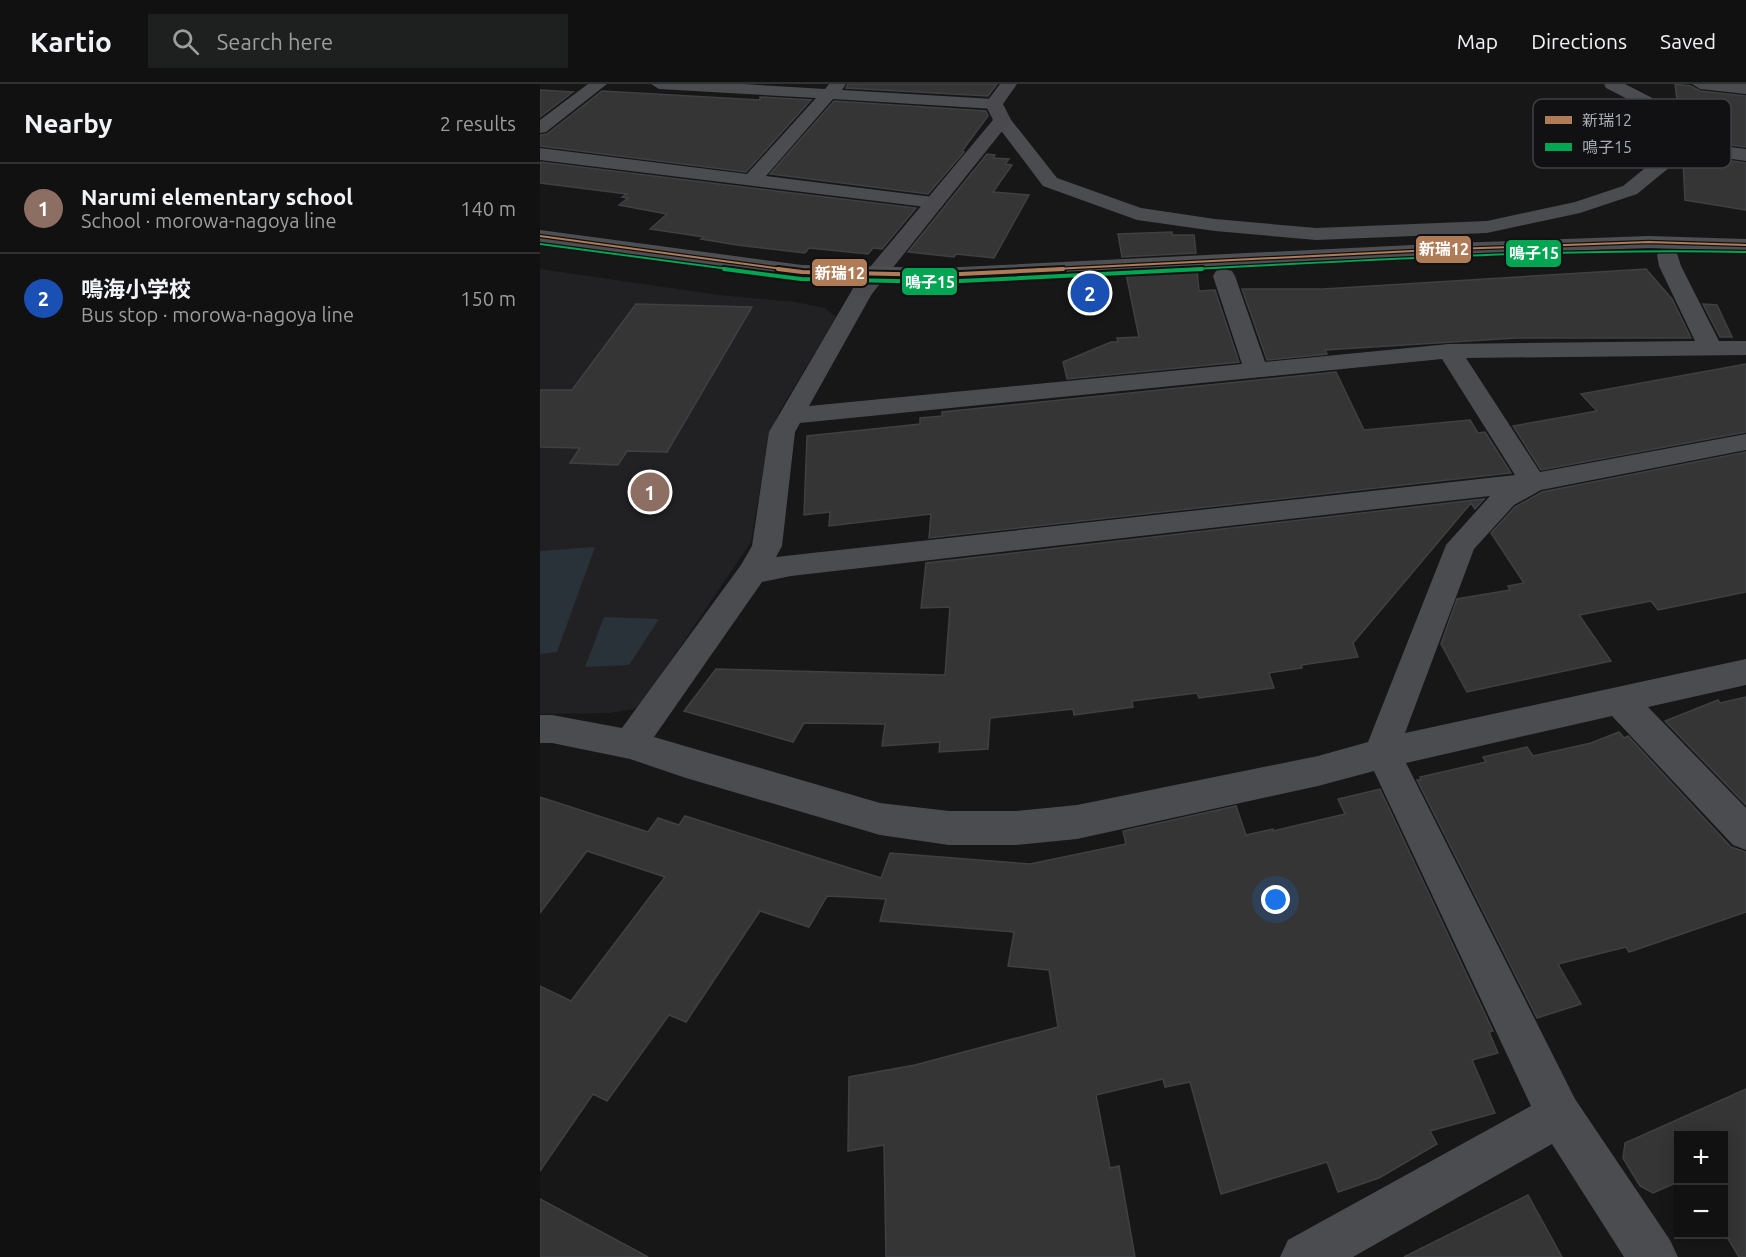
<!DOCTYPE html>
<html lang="en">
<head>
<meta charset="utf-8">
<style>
	:root { --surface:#111; --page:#1e1f1f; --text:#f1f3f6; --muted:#9c9d9f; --line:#303131; --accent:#757880 }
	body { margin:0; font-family:Ubuntu,"Noto Sans JP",sans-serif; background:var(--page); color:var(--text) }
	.controls { position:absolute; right:18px; bottom:18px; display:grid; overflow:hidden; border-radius:0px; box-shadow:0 3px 15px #0003 }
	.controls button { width:54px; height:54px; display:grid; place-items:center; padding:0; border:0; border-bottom:2px solid var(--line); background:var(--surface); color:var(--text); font:30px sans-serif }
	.you { position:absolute; left:736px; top:816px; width:21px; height:21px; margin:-15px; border:4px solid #fff; border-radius:50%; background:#1a73e8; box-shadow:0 0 0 9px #1a73e833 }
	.badge { display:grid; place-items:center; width:39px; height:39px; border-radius:50%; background:var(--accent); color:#fff; font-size:20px; font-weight:700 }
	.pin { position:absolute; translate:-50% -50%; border:3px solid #fff; box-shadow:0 2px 6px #0006 }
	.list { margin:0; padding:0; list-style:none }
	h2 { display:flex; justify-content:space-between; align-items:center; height:78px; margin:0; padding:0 24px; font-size:26px }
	h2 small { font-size:20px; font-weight:400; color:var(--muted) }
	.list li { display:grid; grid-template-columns:39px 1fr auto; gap:18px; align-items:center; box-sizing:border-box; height:90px; padding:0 24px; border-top:2px solid var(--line) }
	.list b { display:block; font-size:22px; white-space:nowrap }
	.list p { margin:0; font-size:20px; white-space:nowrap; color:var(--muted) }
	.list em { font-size:20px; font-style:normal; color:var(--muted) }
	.icon { flex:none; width:33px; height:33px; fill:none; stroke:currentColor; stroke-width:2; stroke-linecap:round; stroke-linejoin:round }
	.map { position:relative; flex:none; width:1206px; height:1173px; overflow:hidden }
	header { display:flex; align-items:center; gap:36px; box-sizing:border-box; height:84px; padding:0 30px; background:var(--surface); border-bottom:2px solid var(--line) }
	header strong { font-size:28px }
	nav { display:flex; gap:33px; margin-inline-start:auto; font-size:21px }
	.search { width:420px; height:54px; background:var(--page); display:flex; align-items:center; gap:15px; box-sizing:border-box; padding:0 21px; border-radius:0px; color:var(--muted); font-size:22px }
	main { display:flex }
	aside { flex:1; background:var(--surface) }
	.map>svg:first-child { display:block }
</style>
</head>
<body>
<header>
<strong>Kartio</strong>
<div class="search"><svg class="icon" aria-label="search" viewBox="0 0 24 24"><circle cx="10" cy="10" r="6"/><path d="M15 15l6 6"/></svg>Search here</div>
<nav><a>Map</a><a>Directions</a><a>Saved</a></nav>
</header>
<main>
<aside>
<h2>Nearby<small>2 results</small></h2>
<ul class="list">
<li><span class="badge" style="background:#8d6e63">1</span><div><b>Narumi elementary school</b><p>School · morowa-nagoya line</p></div><em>140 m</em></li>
<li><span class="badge" style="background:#1a4fb4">2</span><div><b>鳴海小学校</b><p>Bus stop · morowa-nagoya line</p></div><em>150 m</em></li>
</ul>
</aside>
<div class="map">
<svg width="1206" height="1173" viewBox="0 0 1206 1173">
	<rect width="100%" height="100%" fill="#171717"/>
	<path fill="#212123" d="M 0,185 L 179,211 L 255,218 L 285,224 L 296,233 L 239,328 L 228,357 L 211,458 L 102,619 L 94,625 L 70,629 L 0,630 Z"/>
	<g fill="#2a3239">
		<path d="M 55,463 L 17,568 L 0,570 L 0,467 Z"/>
		<path d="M 64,533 L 119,535 L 89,581 L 45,583 Z"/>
	</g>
	<g fill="#353536" stroke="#3f4043" stroke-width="1.5">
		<path d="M 308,0 L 457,0 L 448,12 L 306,4 Z"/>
		<path d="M 1135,0 L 1151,2 L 1160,7 L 1206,12 L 1206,63 L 1145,55 L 1141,47 Z"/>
		<path d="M 0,6 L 33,8 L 0,33 Z"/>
		<path d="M 62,7 L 220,16 L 220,13 L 271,16 L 206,88 L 0,62 L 0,51 L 7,50 Z"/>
		<path d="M 294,17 L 446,27 L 448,32 L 422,67 L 424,68 L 388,110 L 230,90 Z"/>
		<path d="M 447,70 L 455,71 L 453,74 L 469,75 L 465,80 L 472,81 L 453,108 L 489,111 L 454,174 L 416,170 L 414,173 L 368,168 Z"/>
		<path d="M 1145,70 L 1206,79 L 1206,126 L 1145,116 L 1143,75 Z"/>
		<path d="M 0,78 L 376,124 L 342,165 L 333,164 L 328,170 L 269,164 L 265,169 L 197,161 L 161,155 L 164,153 L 110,145 L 127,130 L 79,121 L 88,114 L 82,113 L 87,110 L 0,99 Z"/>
		<path d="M 632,148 L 632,151 L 654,151 L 656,169 L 582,173 L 578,150 Z"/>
		<path d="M 1106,185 L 1132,215 L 1151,254 L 976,254 L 785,266 L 787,270 L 727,276 L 702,205 L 783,205 Z"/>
		<path d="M 657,187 L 659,207 L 675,206 L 699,278 L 527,295 L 523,278 L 571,258 L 578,258 L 577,254 L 599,253 L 586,190 Z"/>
		<path d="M 96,220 L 212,223 L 127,368 L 87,367 L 78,381 L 30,379 L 40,364 L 0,363 L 0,306 L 32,306 Z"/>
		<path d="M 1163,220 L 1177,221 L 1192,253 L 1180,253 Z"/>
		<path d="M 1206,280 L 1206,348 L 1001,386 L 973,342 L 1057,327 L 1041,310 Z"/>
		<path d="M 796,288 L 824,346 L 930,336 L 938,349 L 945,348 L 971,389 L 389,454 L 391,430 L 289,442 L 290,428 L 264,431 L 267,352 L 380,340 L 380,334 L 402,332 L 402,328 Z"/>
		<path d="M 1206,368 L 1206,508 L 1118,526 L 1111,517 L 1039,531 L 1071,577 L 927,608 L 901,560 L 917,515 L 970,506 L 968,502 L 984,499 L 951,449 L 975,423 L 1002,408 Z"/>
		<path d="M 944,415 L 935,425 L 931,419 L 813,559 L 818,573 L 761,581 L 762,584 L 729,589 L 734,604 L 659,614 L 657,609 L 592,617 L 593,623 L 534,631 L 533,625 L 450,634 L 448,665 L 399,668 L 400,658 L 342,662 L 345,640 L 264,639 L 253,658 L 144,627 L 176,585 L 405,591 L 410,523 L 381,524 L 386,479 Z"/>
		<path d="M 1206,613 L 1206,721 L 1125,637 L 1178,616 L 1180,619 Z"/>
		<path d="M 1079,648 L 1084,654 L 1088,652 L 1191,763 L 1206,768 L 1206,828 L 1089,868 L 1086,863 L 1018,880 L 1041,920 L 997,934 L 877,696 L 881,696 L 880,693 L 946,678 L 943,673 L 987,663 L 993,672 L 1051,659 Z"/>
		<path d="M 840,705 L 953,947 L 949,948 L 958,969 L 932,976 L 955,1029 L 890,1047 L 897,1060 L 839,1094 L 798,1108 L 787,1078 L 681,1110 L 650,998 L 625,1003 L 623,995 L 556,1011 L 570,1084 L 579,1082 L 595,1173 L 346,1173 L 344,1061 L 308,1067 L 309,993 L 375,981 L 518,943 L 509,886 L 468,882 L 474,848 L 340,837 L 346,815 L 287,812 L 269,843 L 220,827 L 146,938 L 129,931 L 67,1017 L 53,1010 L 0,1087 L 0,902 L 31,917 L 125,793 L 47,767 L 0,829 L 0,713 L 108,748 L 118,734 L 139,741 L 145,732 L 341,794 L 350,769 L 490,780 L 586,760 L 583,747 L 696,722 L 706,751 L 733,745 L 733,747 L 805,730 L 798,715 Z"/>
		<path d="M 1206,1005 L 1206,1173 L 1199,1173 L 1184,1148 L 1184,1052 L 1138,1052 L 1138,1098 L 1113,1109 L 1100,1102 L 1083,1074 L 1085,1059 Z"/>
		<path d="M 988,1111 L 1022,1173 L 864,1173 Z"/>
		<path d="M 0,1115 L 108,1173 L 0,1173 Z"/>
	</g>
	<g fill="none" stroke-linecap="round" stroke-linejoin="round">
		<g fill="#4b4c50" fill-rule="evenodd">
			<path d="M 48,0 L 67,0 L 6,48 L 0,49 L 0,36 Z"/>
			<path d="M 111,0 L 203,0 L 285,5 L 289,0 L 306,0 L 302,6 L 454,15 L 460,16 L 463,20 L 460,24 L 454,25 L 293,15 L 226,92 L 401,114 L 404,118 L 401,122 L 394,124 L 0,76 L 0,64 L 207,90 L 276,14 L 119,5 Z"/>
			<path d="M 1064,0 L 1085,0 L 1124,20 L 1144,57 L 1206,65 L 1206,77 L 1144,68 L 1141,74 L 1097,110 L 1040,129 L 947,149 L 776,156 L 675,147 L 597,136 L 503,102 L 453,36 L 456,32 L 468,32 L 517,94 L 601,124 L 675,135 L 776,144 L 947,137 L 1035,118 L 1083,102 L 1126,67 L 1128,62 L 1111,27 L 1066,4 Z"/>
			<path d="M 1152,0 L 1206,0 L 1206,10 L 1160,5 Z"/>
			<path d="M 1128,165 L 1136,166 L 1141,182 L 1179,257 L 1206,257 L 1206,271 L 926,274 L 1000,388 L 1206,350 L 1206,366 L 1001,406 L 974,421 L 934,465 L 865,649 L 1206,575 L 1206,601 L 1108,623 L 1206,724 L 1206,766 L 1193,761 L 1072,632 L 866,679 L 1035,1015 L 1130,1156 L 1138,1173 L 1084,1173 L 1012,1060 L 813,1173 L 740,1173 L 748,1156 L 991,1022 L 834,687 L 778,702 L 537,755 L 476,761 L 409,761 L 340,751 L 146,694 L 90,675 L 12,659 L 0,659 L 0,631 L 12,631 L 82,644 L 201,481 L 212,462 L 229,348 L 315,201 L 323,199 L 331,201 L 334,206 L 269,322 L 702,280 L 673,192 L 676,187 L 684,185 L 692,187 L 695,192 L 725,278 L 909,260 L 1155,257 L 1119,182 L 1117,171 L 1120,166 ZM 902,275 L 975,391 L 236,473 L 242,462 L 255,348 L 260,339 ZM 950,412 L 906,461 L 828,658 L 778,672 L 537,721 L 476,727 L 409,727 L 340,719 L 114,653 L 222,498 L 251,492 Z"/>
		</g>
		<path fill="#4a4a4e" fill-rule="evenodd" d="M 460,0 L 477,0 L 463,20 L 471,36 L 331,211 L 323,213 L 315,211 L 312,206 L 315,201 L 453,36 L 445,20 Z"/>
		<path fill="#4d4f52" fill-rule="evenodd" d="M 0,146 L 262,181 L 400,184 L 913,159 L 1109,152 L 1206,155 L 1206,167 L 1109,164 L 913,171 L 400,198 L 262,195 L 0,158 Z"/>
		<defs>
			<g id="bus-1-far1">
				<path d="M 0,152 L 249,186"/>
				<path d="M 494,186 L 913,165 L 1109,158 L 1206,161"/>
			</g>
			<path id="bus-1" d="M 238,185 L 262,188 L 400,191 L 523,185"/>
			<g id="bus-2-far1">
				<path d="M 0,160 L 196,186"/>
				<path d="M 632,186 C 823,177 1015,164 1206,168"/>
			</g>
			<path id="bus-2" d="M 184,185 L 261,195 L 400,198 L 662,185"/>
		</defs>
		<use href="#bus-1-far1" stroke="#111113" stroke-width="4.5"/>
		<use href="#bus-1" stroke="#111113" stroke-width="8"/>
		<use href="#bus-2-far1" stroke="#111113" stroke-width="4.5"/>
		<use href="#bus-2" stroke="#111113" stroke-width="8"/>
		<use href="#bus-1-far1" stroke="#b07c57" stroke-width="2"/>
		<use href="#bus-1" stroke="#b07c57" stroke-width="4"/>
		<use href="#bus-2-far1" stroke="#00a651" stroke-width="2"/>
		<use href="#bus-2" stroke="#00a651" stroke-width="4"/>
	</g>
	<rect x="993" y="15" width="198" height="69" rx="9" fill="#111113" stroke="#3e4045" stroke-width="1.5"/>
	<rect x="1005" y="32" width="27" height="8" fill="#b07c57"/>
	<rect x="1005" y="59" width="27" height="8" fill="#00a651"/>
	<g font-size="16" fill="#a8adb8">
		<text x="1042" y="42">新瑞12</text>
		<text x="1042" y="69">鳴子15</text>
	</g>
	<g stroke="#111113" stroke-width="2">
		<rect x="875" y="151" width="57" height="29" rx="6" fill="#b07c57"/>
		<rect x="965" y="155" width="57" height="29" rx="6" fill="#00a651"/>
		<rect x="271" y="174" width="57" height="29" rx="6" fill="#b07c57"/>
		<rect x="361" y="183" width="57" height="29" rx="6" fill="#00a651"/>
	</g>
	<g font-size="16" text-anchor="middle" font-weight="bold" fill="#fff">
		<text x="904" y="171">新瑞12</text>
		<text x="994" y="175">鳴子15</text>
		<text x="300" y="195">新瑞12</text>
		<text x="390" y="204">鳴子15</text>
	</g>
</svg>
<div class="controls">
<button>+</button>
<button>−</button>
</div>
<div class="you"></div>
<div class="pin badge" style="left:110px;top:408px;background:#8d6e63">1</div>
<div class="pin badge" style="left:550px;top:209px;background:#1a4fb4">2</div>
</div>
</main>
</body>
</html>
